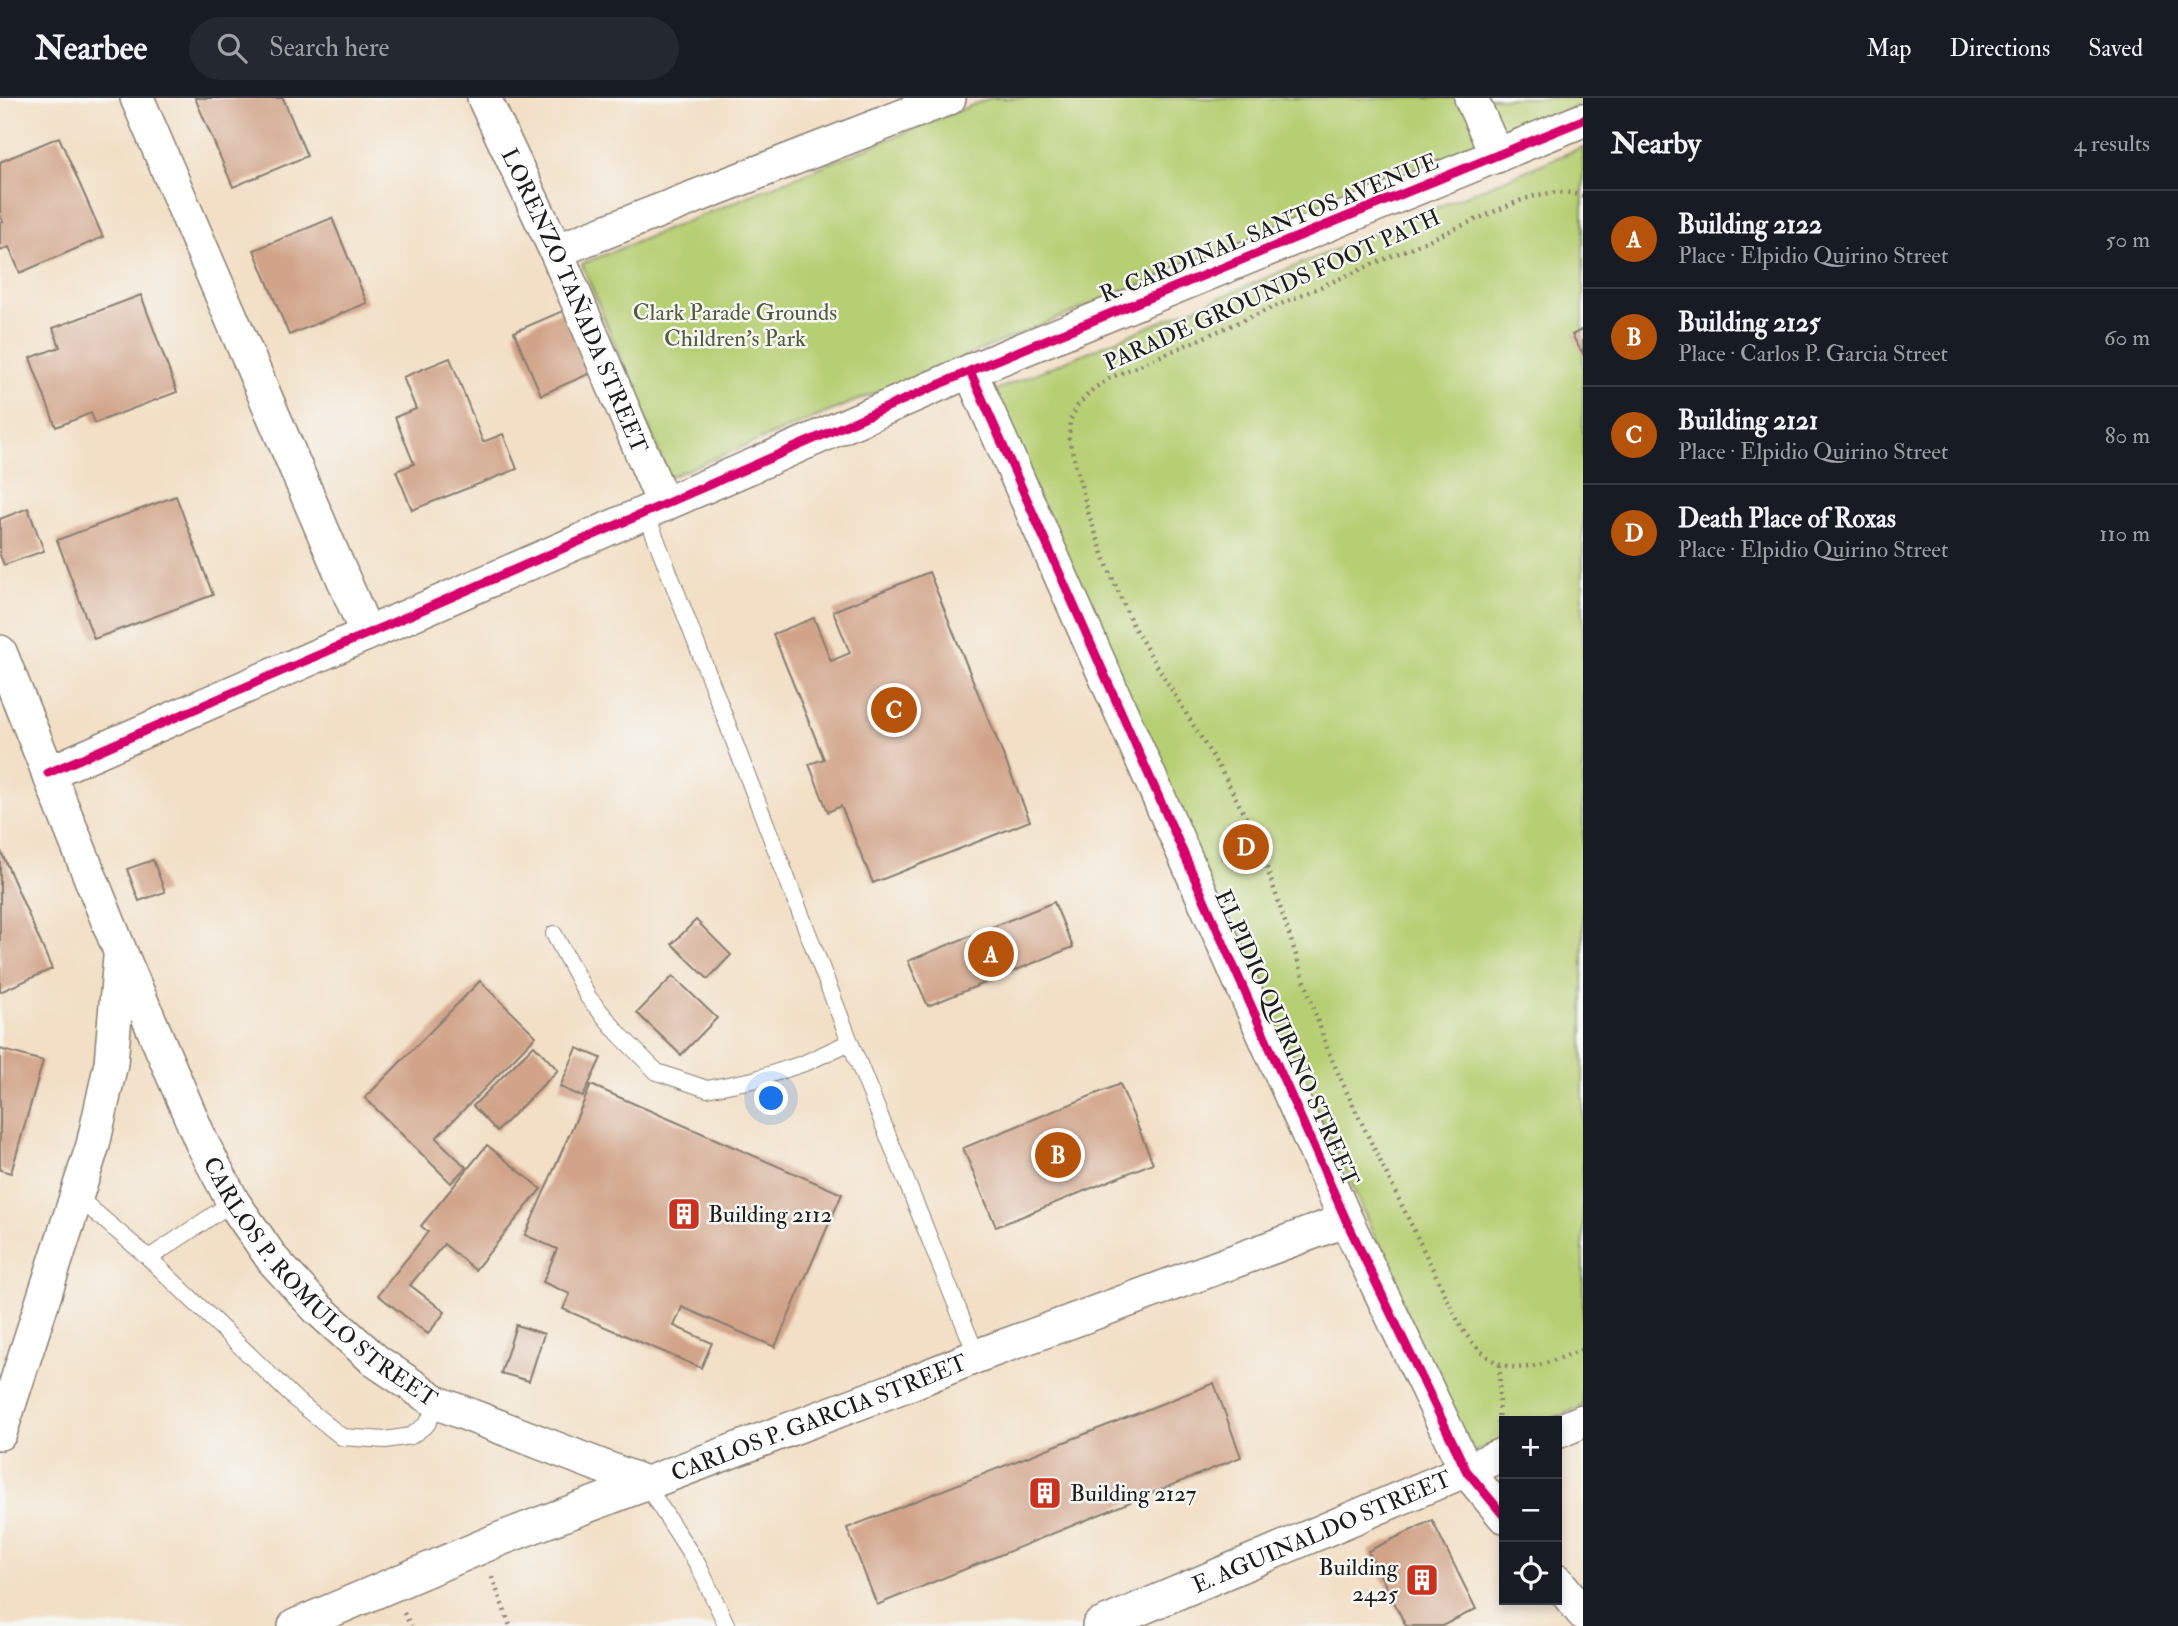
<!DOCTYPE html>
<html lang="en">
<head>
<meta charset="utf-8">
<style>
	:root { --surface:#171b24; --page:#242831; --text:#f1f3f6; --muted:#9ea1a6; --line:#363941; --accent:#b45309 }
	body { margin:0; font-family:"IM FELL Double Pica",serif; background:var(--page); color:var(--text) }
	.controls { position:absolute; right:21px; bottom:21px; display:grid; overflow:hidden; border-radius:0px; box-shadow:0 4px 10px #0003 }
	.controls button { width:63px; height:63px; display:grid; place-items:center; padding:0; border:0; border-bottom:2px solid var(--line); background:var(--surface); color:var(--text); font:35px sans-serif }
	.you { position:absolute; left:772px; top:1001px; width:24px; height:24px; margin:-18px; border:5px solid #fff; border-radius:50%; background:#1a73e8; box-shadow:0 0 0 10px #1a73e833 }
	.badge { display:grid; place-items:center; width:46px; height:46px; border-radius:50%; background:var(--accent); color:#fff; font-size:23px; font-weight:700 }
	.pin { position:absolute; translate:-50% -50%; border:4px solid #fff; box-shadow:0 2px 7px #0006 }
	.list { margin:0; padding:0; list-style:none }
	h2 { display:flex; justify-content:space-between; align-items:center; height:91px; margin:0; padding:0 28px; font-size:30px }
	h2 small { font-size:23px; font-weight:400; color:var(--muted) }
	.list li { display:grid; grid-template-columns:46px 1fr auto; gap:21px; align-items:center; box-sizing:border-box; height:98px; padding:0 28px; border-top:2px solid var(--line) }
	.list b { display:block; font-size:26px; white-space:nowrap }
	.list p { margin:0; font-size:23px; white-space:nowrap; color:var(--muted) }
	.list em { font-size:23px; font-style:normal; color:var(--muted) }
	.icon { flex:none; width:38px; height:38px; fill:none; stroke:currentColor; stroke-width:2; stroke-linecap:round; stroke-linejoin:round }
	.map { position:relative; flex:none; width:1583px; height:1528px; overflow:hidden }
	header { display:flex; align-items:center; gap:42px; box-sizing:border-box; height:98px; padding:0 35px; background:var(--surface); border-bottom:2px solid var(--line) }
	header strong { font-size:33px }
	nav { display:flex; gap:38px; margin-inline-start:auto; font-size:24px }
	.search { width:490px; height:63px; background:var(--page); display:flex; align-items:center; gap:18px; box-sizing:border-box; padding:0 24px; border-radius:38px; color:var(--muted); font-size:26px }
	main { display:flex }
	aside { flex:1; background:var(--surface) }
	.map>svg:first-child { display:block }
</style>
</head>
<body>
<header>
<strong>Nearbee</strong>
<div class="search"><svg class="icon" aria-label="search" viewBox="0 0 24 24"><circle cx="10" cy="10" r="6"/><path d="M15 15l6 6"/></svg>Search here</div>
<nav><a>Map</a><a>Directions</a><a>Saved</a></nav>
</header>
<main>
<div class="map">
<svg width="1583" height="1528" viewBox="0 0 1583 1528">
	<rect width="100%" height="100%" fill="#f6f6f2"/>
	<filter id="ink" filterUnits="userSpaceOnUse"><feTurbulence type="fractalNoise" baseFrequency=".0143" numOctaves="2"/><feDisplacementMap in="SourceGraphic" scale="14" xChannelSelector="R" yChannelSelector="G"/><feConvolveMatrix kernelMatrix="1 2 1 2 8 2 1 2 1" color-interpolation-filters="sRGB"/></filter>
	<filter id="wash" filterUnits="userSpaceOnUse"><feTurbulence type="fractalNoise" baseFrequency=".00686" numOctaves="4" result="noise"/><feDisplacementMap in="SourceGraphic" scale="28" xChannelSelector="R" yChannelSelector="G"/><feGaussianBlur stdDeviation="1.57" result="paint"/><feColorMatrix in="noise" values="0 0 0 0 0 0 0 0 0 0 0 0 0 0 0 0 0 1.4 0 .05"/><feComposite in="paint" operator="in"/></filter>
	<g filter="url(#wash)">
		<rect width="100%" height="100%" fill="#f2dfc5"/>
		<g fill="#b7cf73" stroke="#6a7648" stroke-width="2">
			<path d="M 990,0 L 1583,0 L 1583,6 L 669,379 L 582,166 Z"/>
			<path d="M 1583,49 L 1583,1308 L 1547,1323 L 1504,1323 L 1504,1341 L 1464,1358 L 1387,1166 L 1341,1063 L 1213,794 L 991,294 Z"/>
		</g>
		<g id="blocks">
			<g fill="#d1a489">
				<path d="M 195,0 L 283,0 L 307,58 L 233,89 Z"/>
				<path d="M 59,39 L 103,139 L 20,175 L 9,149 L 0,153 L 0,125 L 3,124 L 0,116 L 0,64 Z"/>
				<path d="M 332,120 L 367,205 L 289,237 L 254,152 Z"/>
				<path d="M 141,197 L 177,294 L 95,325 L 91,315 L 56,329 L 30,260 L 60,249 L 53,230 Z"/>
				<path d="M 572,209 L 600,271 L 541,297 L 514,234 Z"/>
				<path d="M 1583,231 L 1583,256 L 1572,237 Z"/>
				<path d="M 450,260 L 483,344 L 503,336 L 517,371 L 412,412 L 396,373 L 414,366 L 395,319 L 416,311 L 403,279 Z"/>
				<path d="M 176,398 L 213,497 L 94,541 L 57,442 Z"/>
				<path d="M 28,410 L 44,453 L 4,467 L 0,457 L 0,421 Z"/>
				<path d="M 929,474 L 1030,723 L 873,785 L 841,708 L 828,714 L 809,666 L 824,661 L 773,536 L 814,520 L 831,563 L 850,555 L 833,513 Z"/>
				<path d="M 0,751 L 52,871 L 0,894 Z"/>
				<path d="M 153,762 L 165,794 L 139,803 L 127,771 Z"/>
				<path d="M 1054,804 L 1073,849 L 928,908 L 908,863 Z"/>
				<path d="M 696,822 L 731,857 L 708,881 L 672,846 Z"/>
				<path d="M 673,878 L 717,920 L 681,957 L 637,915 Z"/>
				<path d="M 480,883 L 536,938 L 436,1040 L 466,1069 L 451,1085 L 365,1000 Z"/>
				<path d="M 534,947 L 558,972 L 497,1033 L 473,1008 Z"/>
				<path d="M 577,950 L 601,960 L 583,999 L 560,989 Z"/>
				<path d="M 0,951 L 43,963 L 11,1075 L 0,1072 Z"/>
				<path d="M 1120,986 L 1153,1065 L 996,1129 L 963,1050 Z"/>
				<path d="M 591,987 L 842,1096 L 775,1249 L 682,1209 L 674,1228 L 712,1245 L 701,1270 L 563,1211 L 570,1196 L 543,1184 L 557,1151 L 525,1137 Z"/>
				<path d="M 487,1047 L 541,1091 L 475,1172 L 444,1146 L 410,1187 L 445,1214 L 428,1236 L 378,1197 L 428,1134 L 421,1128 Z"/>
				<path d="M 516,1227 L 544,1236 L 529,1283 L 501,1275 Z"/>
				<path d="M 1214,1285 L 1241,1359 L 877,1507 L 847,1430 Z"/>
				<path d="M 1432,1422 L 1476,1511 L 1442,1528 L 1406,1528 L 1368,1453 Z"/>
			</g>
		</g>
	</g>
	<g filter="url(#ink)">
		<use href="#blocks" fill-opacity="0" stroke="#877e70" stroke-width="2"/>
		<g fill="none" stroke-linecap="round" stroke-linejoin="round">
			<defs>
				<g id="service">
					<path d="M 646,415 L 850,944 L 977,1258"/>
					<path d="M 554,836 L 588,899 L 620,937 L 657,974 L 707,991 L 753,982 L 805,965 L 850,944"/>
					<path d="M 75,1097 L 149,1160 L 295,1301 L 342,1339 L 385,1342 L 411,1338 L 427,1326 L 438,1305"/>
					<path d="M 149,1160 L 233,1104"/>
					<path d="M 645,1385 L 698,1467 L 727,1528"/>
				</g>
				<g id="minor">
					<path d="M 137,0 L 367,536"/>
					<path id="s1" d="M 484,0 L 556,153 L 664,407"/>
					<path d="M 1471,0 L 1497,58"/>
					<path d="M 556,153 L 949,0"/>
					<path d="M 970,273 L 1346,1122 L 1466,1372 L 1504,1418"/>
					<path id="s2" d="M 0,554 L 120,853 L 201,1043 L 233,1104 L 273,1162 L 318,1211 L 376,1263 L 438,1305 L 645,1385"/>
					<path d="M 48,675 L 970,273 L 1583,22"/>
					<path d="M 1557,1334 L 1583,1323"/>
					<path d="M 0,1335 L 93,1047 L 111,965 L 120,859"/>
					<path d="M 1557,1483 L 1583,1515"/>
					<path id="s3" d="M 295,1528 L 500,1441 L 901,1289 L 977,1258 L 1346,1122"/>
					<path id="s4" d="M 1099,1528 L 1504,1356"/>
				</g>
			</defs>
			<use href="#service" stroke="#877e70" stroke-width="18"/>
			<use href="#minor" stroke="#877e70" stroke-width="36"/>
			<g stroke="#877e70" stroke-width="4.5" stroke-dasharray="2 5" stroke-linecap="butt">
				<path d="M 1583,98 C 1559,91 1542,95 1519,103 L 1112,279 L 1093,291 L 1078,307 L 1070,322 L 1069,341 L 1088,414 L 1108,470 L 1133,528 L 1226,681 L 1258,743 L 1328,953 L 1349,999 L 1462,1231 C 1500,1285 1529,1273 1583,1251"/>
				<path d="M 1221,760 L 1258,743"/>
				<path d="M 1498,1325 L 1500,1266"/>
				<path d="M 492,1479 L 510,1528"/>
				<path d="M 404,1515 L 411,1528"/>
			</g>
			<use href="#service" stroke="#fff" stroke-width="16"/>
			<use href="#minor" stroke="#fff" stroke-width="33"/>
			<defs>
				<g id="cycleway">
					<path d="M 970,273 L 1346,1122 L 1466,1372 L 1504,1418"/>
					<path d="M 48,675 L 970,273 L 1583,22"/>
				</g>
			</defs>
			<use href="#cycleway" stroke="#f6f6f2" stroke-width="13"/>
			<use href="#cycleway" stroke="#d6006c" stroke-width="9"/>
		</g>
	</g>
	<defs>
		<symbol id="building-square" viewBox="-11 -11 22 22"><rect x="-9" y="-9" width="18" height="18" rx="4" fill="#c8321e" stroke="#f6f6f2"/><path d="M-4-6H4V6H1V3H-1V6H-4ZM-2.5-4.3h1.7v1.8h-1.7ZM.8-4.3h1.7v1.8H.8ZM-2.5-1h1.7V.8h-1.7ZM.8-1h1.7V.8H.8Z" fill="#fff"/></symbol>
	</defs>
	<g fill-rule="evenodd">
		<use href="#building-square" x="665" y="1097" width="38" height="38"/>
		<use href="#building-square" x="1026" y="1376" width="38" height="38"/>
		<use href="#building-square" x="1403" y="1463" width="38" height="38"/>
	</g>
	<g text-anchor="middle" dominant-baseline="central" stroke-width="5" stroke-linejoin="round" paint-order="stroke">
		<g font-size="23" fill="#1c1c1c" stroke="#f6f6f2">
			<text transform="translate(1269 130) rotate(-22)">R. CARDINAL SANTOS AVENUE</text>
			<text transform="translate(1272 192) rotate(-24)">PARADE GROUNDS FOOT PATH</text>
			<text stroke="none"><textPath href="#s1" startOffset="222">LORENZO TAÑADA STREET</textPath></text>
			<text transform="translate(1287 940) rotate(66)">ELPIDIO QUIRINO STREET</text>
			<text stroke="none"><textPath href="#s2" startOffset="716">CARLOS P. ROMULO STREET</textPath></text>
			<text stroke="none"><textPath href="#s3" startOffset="564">CARLOS P. GARCIA STREET</textPath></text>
			<text stroke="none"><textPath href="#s4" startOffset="242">E. AGUINALDO STREET</textPath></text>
		</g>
		<g font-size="23" fill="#525b3a" stroke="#f6f6f2">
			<text x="735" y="214">Clark Parade Grounds<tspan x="735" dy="26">Children's Park</tspan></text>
		</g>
		<g font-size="23" fill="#1c1c1c" stroke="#f6f6f2" text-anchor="start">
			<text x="708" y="1116">Building 2112</text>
			<text x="1070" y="1395">Building 2127</text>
			<text x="1398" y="1469" text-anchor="end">Building<tspan x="1398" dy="26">2425</tspan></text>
		</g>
	</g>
</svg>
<div class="controls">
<button>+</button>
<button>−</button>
<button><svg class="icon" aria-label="locate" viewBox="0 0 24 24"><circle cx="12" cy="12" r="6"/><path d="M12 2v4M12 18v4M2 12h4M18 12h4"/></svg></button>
</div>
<div class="you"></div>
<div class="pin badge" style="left:991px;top:856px">A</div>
<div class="pin badge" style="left:1058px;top:1057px">B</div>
<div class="pin badge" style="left:894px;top:612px">C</div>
<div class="pin badge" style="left:1246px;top:749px">D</div>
</div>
<aside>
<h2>Nearby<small>4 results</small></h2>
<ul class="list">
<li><span class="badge">A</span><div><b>Building 2122</b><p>Place · Elpidio Quirino Street</p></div><em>50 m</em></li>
<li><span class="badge">B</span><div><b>Building 2125</b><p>Place · Carlos P. Garcia Street</p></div><em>60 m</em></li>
<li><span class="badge">C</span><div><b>Building 2121</b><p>Place · Elpidio Quirino Street</p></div><em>80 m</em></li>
<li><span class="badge">D</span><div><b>Death Place of Roxas</b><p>Place · Elpidio Quirino Street</p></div><em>110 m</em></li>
</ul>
</aside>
</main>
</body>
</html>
